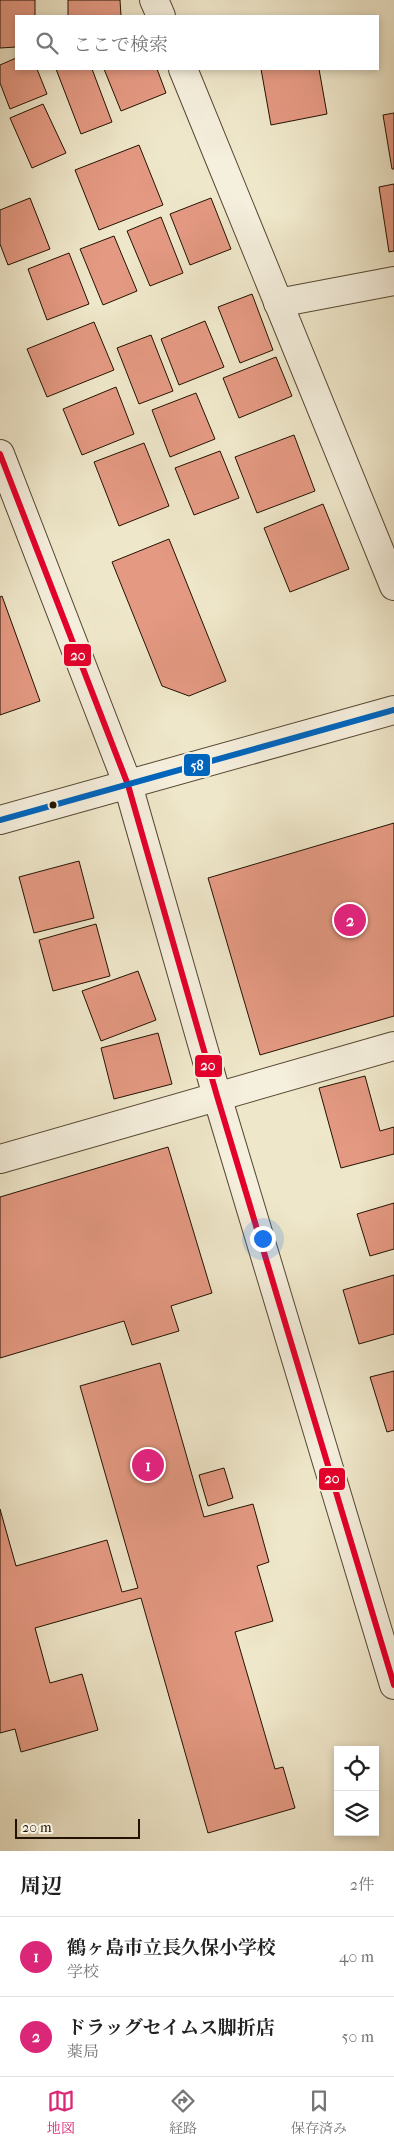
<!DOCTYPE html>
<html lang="ja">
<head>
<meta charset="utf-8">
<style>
	:root { --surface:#fff; --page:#f2f2f2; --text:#222; --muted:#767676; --line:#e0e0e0; --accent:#db2777 }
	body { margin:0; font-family:"IM FELL French Canon","Noto Serif JP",serif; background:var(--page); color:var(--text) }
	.controls { position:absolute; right:15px; bottom:15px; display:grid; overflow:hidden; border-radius:0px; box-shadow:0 2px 8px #0003 }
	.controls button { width:45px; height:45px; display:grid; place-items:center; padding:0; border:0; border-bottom:1px solid var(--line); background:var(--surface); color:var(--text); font:25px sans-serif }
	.scale { position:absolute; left:15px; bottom:12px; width:125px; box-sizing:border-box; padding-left:5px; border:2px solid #231200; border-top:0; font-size:14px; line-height:18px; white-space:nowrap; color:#231200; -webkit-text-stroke:4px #f5efdd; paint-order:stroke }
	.you { position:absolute; left:262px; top:1238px; width:18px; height:18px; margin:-12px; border:4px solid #fff; border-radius:50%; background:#1a73e8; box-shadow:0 0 0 8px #1a73e833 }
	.badge { display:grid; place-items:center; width:32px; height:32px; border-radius:50%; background:var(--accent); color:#fff; font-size:16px; font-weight:700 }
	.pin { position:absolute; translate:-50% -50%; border:2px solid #fff; box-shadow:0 1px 5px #0006 }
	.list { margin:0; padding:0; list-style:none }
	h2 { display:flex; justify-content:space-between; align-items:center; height:65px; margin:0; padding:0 20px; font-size:21px }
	h2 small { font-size:16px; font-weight:400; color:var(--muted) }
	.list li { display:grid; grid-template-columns:32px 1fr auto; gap:15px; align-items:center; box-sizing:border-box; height:80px; padding:0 20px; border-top:1px solid var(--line) }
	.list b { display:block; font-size:19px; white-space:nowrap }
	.list p { margin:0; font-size:16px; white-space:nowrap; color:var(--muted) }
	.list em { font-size:16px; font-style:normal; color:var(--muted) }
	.icon { flex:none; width:28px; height:28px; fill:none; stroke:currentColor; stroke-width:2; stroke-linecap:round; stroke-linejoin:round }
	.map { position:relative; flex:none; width:394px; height:1851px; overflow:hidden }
	.search { position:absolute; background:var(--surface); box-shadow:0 2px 8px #0003; left:15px; right:15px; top:15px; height:55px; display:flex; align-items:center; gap:12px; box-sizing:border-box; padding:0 18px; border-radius:0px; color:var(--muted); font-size:19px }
	.sheet { height:225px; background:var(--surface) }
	nav { display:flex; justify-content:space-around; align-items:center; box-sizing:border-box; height:70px; border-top:1px solid var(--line); background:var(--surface); font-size:14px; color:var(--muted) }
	nav a { display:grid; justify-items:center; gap:2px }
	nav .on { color:var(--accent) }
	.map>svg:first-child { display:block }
</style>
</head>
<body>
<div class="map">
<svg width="394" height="1851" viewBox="0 0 394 1851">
	<rect width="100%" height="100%" fill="#efe7ca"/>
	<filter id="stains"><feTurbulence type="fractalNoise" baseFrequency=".004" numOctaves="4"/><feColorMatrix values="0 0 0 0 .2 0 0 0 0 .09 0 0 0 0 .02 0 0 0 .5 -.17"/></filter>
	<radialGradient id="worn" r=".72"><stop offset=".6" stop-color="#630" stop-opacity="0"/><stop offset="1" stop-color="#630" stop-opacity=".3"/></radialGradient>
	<g fill="#e49982" stroke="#231200">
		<path d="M 0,0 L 35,0 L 35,16 L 16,16 L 16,47 L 0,48 Z"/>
		<path d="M 68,0 L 120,0 L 121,16 L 68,16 Z"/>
		<path d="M 16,58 L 16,69 L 37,69 L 47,94 L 10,109 L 0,83 L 0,65 Z"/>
		<path d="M 56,69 L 92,69 L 112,122 L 81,134 Z"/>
		<path d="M 104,69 L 157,69 L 166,93 L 121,111 Z"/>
		<path d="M 261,69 L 319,69 L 327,114 L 271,125 Z"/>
		<path d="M 43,104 L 66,153 L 32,168 L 10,118 Z"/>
		<path d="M 394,113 L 394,169 L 392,169 L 383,115 Z"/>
		<path d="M 139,145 L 163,205 L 99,230 L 75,170 Z"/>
		<path d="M 394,184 L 394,251 L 389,252 L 379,187 Z"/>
		<path d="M 30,198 L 50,249 L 8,265 L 0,244 L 0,210 Z"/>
		<path d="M 211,198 L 231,249 L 190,265 L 170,214 Z"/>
		<path d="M 161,217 L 183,273 L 150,286 L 127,231 Z"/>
		<path d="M 114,236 L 137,291 L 103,305 L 80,249 Z"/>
		<path d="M 69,253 L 89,304 L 47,320 L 28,269 Z"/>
		<path d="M 252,294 L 273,350 L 240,363 L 218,307 Z"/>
		<path d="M 205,321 L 224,367 L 179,385 L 161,339 Z"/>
		<path d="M 94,322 L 114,370 L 47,397 L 27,349 Z"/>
		<path d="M 151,335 L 173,391 L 139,404 L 117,348 Z"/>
		<path d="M 276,357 L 292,396 L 239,418 L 223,378 Z"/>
		<path d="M 116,387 L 134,434 L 82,455 L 63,409 Z"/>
		<path d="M 196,393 L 215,439 L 170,457 L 152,410 Z"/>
		<path d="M 294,435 L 315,491 L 257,513 L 235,457 Z"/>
		<path d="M 144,443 L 169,506 L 119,526 L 94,462 Z"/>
		<path d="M 220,451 L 239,498 L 194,515 L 175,468 Z"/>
		<path d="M 323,504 L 349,569 L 290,592 L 264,528 Z"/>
		<path d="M 169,539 L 226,681 L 189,696 L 162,686 L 112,562 Z"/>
		<path d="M 2,596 L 40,701 L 0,715 L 0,597 Z"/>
		<path d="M 394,823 L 394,1016 L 260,1055 L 208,878 Z"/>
		<path d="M 79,861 L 94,918 L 34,933 L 19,877 Z"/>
		<path d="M 96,924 L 110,976 L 53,991 L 39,940 Z"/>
		<path d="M 138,971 L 156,1020 L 101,1041 L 82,991 Z"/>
		<path d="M 158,1033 L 172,1084 L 114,1099 L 101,1048 Z"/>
		<path d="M 365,1076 L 380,1131 L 394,1127 L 394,1154 L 341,1168 L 319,1088 Z"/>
		<path d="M 168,1147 L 212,1293 L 171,1306 L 179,1331 L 132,1345 L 124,1321 L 0,1358 L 0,1197 Z"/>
		<path d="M 394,1203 L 394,1249 L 370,1256 L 357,1214 Z"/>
		<path d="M 394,1275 L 394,1334 L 359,1344 L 343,1290 Z"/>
		<path d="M 160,1363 L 204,1517 L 253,1504 L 269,1562 L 257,1566 L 273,1621 L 235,1632 L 275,1769 L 283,1767 L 295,1808 L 208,1833 L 141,1598 L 35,1628 L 50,1683 L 82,1674 L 98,1730 L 21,1752 L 15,1729 L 0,1733 L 0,1509 L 16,1566 L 107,1540 L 122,1592 L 138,1588 L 80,1386 Z"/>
		<path d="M 394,1371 L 394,1430 L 387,1432 L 370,1377 Z"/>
		<path d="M 224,1468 L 233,1498 L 208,1506 L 199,1475 Z"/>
	</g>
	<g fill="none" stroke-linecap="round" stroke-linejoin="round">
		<defs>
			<g id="minor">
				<path d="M 154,0 L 161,16"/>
				<path d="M 183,69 L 394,586"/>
				<path d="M 278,303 L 394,281"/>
				<path d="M 0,454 L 128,785 L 217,1096 L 394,1685"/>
				<path d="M 0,820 L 394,710"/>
				<path d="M 0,1159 L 394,1046"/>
			</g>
		</defs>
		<use href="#minor" stroke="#564732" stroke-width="30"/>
		<use href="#minor" stroke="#f5efdd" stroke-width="28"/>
		<defs>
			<path id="bus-1" d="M 0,454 L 128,785 L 217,1096 L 394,1685"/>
			<path id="bus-2" d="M 0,820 L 394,710"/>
		</defs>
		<use href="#bus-1" stroke="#f5efdd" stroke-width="10"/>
		<use href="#bus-2" stroke="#f5efdd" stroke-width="10"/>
		<use href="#bus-1" stroke="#e4002b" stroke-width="6"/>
		<use href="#bus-2" stroke="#0065bd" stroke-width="6"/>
	</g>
	<circle fill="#231200" stroke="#f5efdd" stroke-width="2" cx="53" cy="805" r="4.5"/>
	<g stroke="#f5efdd" stroke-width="2">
		<rect x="63" y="643" width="29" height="24" rx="5" fill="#e4002b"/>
		<rect x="183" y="753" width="28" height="24" rx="5" fill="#0065bd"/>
		<rect x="194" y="1054" width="29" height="24" rx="5" fill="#e4002b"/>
		<rect x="318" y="1467" width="28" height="24" rx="5" fill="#e4002b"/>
	</g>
	<g font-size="14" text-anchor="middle" font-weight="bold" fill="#fff">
		<text x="78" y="660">20</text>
		<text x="197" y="770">58</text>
		<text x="208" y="1070">20</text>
		<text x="332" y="1483">20</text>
	</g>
	<rect width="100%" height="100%" filter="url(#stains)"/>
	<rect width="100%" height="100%" fill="url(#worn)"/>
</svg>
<div class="controls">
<button><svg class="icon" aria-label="locate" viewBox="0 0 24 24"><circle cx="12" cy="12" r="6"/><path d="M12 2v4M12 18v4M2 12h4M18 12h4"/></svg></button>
<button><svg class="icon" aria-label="layers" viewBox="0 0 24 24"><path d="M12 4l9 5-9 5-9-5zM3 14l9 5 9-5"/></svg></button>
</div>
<div class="scale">20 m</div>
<div class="you"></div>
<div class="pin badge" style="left:148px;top:1465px">1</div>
<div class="pin badge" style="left:350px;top:920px">2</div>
<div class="search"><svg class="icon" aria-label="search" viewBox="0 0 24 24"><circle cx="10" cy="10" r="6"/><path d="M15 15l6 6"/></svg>ここで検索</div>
</div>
<section class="sheet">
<h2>周辺<small>2件</small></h2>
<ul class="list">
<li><span class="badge">1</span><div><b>鶴ヶ島市立長久保小学校</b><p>学校</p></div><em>40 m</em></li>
<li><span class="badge">2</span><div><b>ドラッグセイムス脚折店</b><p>薬局</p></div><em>50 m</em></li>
</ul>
</section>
<nav>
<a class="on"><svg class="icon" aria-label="map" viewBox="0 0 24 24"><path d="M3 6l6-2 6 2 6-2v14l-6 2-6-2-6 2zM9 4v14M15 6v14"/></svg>地図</a>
<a><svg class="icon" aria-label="directions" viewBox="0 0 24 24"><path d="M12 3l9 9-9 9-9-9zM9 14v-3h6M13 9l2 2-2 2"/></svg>経路</a>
<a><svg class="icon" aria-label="saved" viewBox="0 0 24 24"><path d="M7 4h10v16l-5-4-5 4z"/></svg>保存済み</a>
</nav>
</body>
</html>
